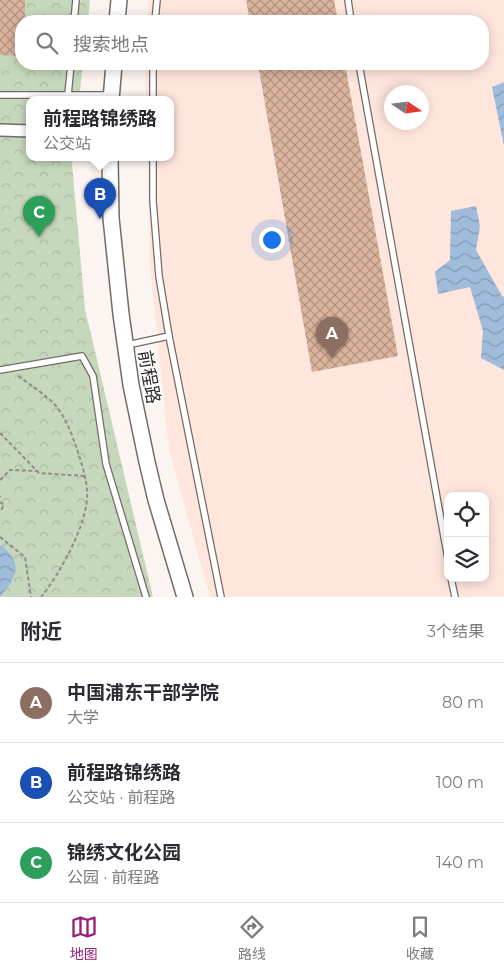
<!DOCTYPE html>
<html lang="zh">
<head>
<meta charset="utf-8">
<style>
	:root { --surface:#fff; --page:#f7f7f7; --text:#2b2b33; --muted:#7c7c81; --line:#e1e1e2; --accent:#981e78 }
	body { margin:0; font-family:Montserrat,"Noto Sans SC",sans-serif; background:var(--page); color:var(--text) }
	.controls { position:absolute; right:15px; bottom:15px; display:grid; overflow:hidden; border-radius:10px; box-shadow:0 2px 12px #0003 }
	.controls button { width:45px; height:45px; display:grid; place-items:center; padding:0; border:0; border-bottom:1px solid var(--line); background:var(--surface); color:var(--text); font:25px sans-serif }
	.compass { position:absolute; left:384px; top:85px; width:45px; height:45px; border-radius:50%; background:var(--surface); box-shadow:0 2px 12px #0003; rotate:103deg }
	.you { position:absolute; left:271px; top:239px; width:18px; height:18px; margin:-12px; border:4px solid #fff; border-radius:50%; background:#1a73e8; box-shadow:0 0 0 8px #1a73e833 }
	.badge { display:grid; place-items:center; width:32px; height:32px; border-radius:50%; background:var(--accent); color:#fff; font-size:16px; font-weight:700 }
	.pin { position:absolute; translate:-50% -41px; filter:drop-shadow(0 1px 2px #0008) }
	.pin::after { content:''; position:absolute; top:26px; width:18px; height:15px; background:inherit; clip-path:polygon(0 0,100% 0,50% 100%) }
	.popup { position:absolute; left:26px; top:96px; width:148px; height:65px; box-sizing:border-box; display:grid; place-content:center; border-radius:10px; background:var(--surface); filter:drop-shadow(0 1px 4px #0005); font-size:16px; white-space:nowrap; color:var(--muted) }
	.popup b { font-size:19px; color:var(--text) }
	.popup::after { content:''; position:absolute; left:50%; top:100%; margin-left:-10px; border:10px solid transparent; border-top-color:var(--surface) }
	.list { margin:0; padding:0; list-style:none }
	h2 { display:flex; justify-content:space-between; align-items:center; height:65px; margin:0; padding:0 20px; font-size:21px }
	h2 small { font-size:16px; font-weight:400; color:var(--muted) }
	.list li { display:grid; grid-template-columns:32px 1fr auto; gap:15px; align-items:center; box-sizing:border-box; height:80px; padding:0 20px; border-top:1px solid var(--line) }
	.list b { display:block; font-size:19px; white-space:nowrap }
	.list p { margin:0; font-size:16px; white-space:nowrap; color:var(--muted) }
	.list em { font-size:16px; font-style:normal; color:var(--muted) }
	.icon { flex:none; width:28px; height:28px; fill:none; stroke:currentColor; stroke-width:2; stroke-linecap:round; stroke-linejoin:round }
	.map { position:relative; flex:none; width:504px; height:597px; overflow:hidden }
	.search { position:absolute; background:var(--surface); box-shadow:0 2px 12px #0003; left:15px; right:15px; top:15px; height:55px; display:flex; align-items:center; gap:12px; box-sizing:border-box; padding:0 18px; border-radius:20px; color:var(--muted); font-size:19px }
	.sheet { height:305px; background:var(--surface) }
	nav { display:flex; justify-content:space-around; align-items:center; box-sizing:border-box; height:70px; border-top:1px solid var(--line); background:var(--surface); font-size:14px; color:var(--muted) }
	nav a { display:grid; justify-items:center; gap:2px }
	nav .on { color:var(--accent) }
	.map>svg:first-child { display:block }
</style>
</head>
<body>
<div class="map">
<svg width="504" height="597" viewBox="0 0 504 597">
	<defs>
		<pattern id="forest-crowns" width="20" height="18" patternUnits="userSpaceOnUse" patternTransform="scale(1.25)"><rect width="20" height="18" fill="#c6d8bc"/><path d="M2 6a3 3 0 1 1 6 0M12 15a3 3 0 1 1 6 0" fill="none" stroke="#aabaa2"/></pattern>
		<pattern id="water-waves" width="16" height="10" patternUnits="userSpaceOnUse" patternTransform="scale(1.25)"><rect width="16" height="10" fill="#9fbcdb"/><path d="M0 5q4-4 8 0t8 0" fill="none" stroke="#8299b2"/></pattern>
		<pattern id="building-cross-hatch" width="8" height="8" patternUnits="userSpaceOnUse" patternTransform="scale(1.25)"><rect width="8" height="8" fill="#dbb49e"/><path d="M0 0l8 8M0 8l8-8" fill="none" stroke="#b29381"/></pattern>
	</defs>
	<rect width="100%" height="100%" fill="#fcf4f0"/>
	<path fill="#ffe6dd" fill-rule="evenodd" d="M 149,0 L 504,0 L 504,597 L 210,597 L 169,450 L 150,267 L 148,158 L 170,158 L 170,100 L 146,100 L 145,64 L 483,64 L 483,21 L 147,21 ZM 392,92 L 422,92 L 422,122 L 392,122 ZM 448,496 L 485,496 L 485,578 L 448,578 Z"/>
	<path fill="url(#forest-crowns)" d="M 0,0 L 90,0 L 88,21 L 21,21 L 21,64 L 83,64 L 79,100 L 30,100 L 30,158 L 73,158 L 72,164 L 85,309 L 153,597 L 0,597 Z"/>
	<g fill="url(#water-waves)">
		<path d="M 504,82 L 504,146 L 492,87 Z"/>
		<path d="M 476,206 L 480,226 L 476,250 L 502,296 L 504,297 L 504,370 L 481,358 L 483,331 L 470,287 L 438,294 L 435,272 L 450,260 L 451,211 Z"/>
		<path d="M 0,545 C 25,563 16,578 0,597 Z"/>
	</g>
	<g fill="url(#building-cross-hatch)">
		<path d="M 0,0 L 25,0 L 25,21 L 21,21 L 21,56 L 0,55 Z"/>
		<path d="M 246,0 L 334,0 L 338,21 L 250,21 Z"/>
		<path d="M 258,64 L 345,64 L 398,356 L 312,372 Z"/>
	</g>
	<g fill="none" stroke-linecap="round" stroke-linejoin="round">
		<defs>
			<g id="service">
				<path d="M 348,0 L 351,21"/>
				<path d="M 74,21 L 76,0"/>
				<path d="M 155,21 L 157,0"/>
				<path d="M 359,64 L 448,559"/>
				<path d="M 0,95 L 111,95"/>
				<path d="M 68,95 L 71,64"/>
				<path d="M 153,100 L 153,64"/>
				<path d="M 153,158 L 153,201 L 159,276 L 169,336 L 221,597"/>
				<path d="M 127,345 L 169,336"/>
				<path d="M 0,370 L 82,356 L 93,376 L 106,464 L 146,597"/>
				<path d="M 451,578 L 455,597"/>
			</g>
			<path id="minor" d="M 0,130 L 30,131"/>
			<g id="tertiary">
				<path d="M 117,21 L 119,0"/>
				<path d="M 111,100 L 114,64"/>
				<path d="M 110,158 L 111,218 L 121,314 L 131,385 L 147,462 L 156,500 L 185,597"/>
			</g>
		</defs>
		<use href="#service" stroke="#726b68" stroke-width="8"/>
		<use href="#minor" stroke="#726b68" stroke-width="14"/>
		<use href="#tertiary" stroke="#726b68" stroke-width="18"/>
		<g stroke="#918c89" stroke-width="2" stroke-dasharray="4 2.5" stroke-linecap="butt">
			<path d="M 18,376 C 32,386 46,395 57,407 C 66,419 72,435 77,449 C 81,462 86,476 87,490 C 90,520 60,574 41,597"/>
			<path d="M 0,433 L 39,473 L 84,476"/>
			<path d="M 0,480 L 10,470 L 37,471"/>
			<path d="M 0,496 L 0,497"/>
			<path d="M 0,502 L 4,505 L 0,512"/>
			<path d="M 0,537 L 25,557 L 31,597"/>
		</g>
		<use href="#service" stroke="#fff" stroke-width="5.5"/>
		<use href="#minor" stroke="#fff" stroke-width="11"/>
		<use href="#tertiary" stroke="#fff" stroke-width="15"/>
	</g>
	<g text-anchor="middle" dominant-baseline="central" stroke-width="4" stroke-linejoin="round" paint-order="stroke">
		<g font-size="18" fill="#2f2c2b" stroke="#fff">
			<text transform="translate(149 377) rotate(80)">前程路</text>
		</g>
	</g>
</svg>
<div class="controls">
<button><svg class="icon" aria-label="locate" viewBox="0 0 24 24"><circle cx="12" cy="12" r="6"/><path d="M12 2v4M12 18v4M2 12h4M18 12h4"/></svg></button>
<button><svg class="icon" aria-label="layers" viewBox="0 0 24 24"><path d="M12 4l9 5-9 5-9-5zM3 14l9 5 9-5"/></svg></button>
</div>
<svg class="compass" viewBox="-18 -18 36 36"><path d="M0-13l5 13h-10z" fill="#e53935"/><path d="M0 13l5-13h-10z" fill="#7c7c81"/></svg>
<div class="you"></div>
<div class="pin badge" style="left:332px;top:358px;background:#8d6e63">A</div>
<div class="pin badge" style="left:100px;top:219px;background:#1a4fb4">B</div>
<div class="popup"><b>前程路锦绣路</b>公交站</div>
<div class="pin badge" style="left:39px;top:237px;background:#2e9e5b">C</div>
<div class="search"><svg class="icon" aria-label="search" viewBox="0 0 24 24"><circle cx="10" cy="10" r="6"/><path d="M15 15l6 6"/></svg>搜索地点</div>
</div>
<section class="sheet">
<h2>附近<small>3个结果</small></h2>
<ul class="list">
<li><span class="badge" style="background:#8d6e63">A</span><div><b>中国浦东干部学院</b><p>大学</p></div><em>80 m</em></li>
<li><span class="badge" style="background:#1a4fb4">B</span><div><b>前程路锦绣路</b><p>公交站 · 前程路</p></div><em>100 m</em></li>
<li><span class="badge" style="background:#2e9e5b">C</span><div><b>锦绣文化公园</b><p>公园 · 前程路</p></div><em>140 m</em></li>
</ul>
</section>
<nav>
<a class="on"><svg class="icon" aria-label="map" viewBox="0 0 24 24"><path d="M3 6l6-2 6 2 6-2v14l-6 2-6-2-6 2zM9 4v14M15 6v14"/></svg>地图</a>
<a><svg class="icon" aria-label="directions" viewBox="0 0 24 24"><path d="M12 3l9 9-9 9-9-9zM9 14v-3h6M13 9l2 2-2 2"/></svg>路线</a>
<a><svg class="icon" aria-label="saved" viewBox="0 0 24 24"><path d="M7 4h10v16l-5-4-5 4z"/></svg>收藏</a>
</nav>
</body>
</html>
